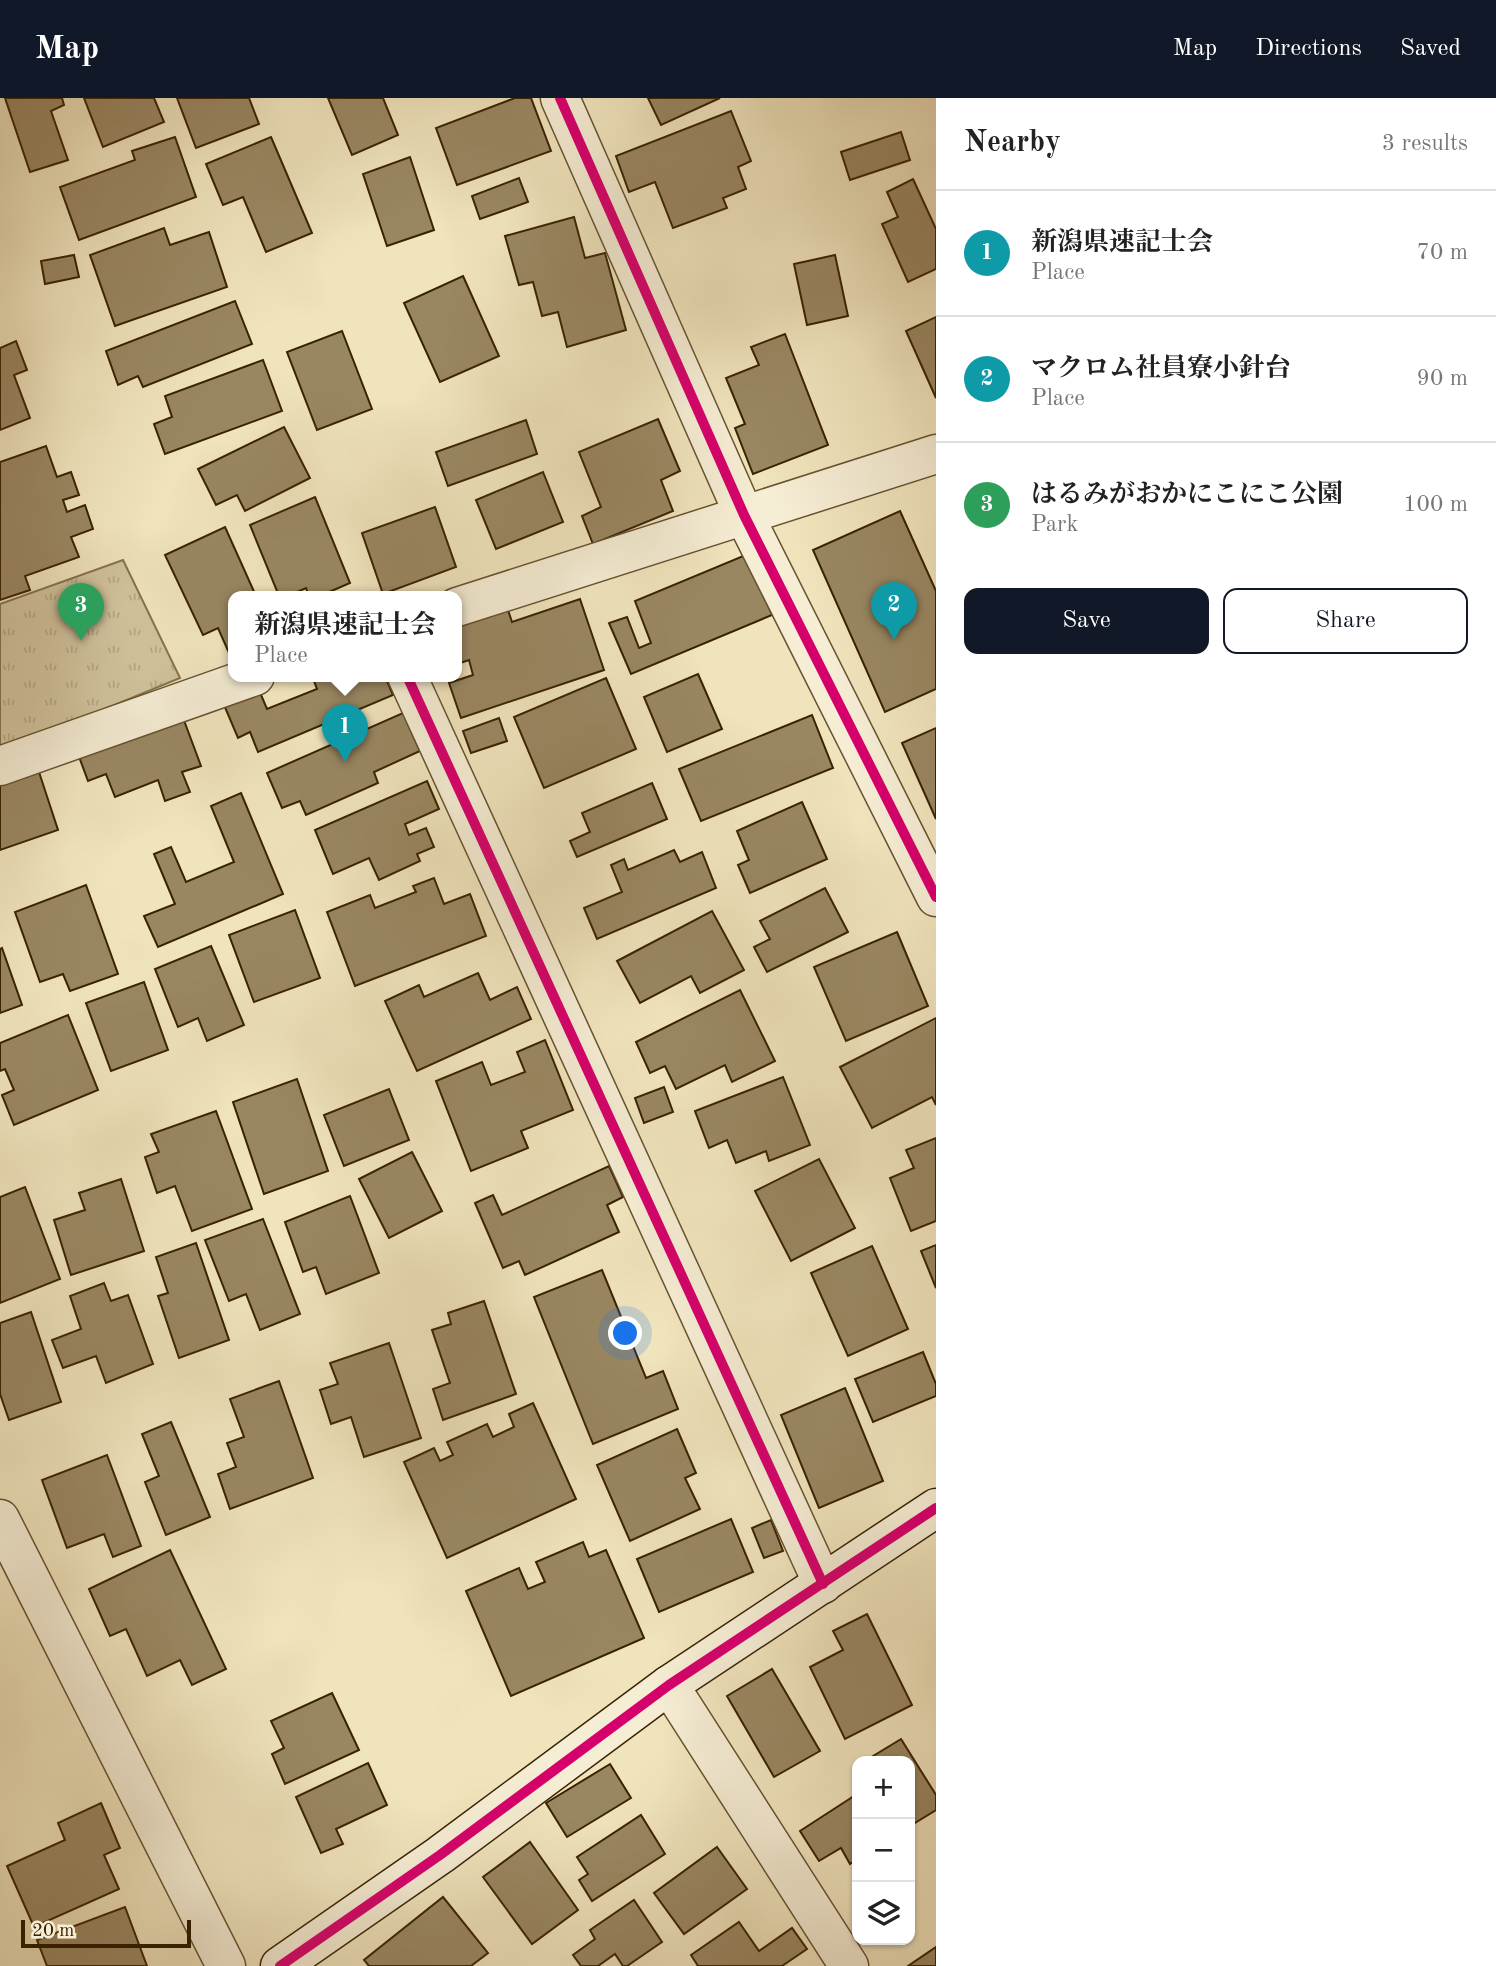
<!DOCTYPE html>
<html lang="en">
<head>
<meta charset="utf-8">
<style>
	:root { --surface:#fff; --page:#f6f6f6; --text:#222; --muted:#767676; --line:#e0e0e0; --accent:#111827 }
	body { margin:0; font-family:"Old Standard TT","Noto Serif JP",serif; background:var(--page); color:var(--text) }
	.controls { position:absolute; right:21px; bottom:21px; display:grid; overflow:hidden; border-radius:14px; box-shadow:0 2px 5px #0004 }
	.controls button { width:63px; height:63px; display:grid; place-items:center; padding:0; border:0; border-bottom:2px solid var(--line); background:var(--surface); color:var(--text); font:35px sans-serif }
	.scale { position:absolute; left:21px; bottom:18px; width:170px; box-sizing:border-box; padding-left:7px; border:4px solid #3a2200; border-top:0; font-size:19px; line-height:24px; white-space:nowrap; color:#3a2200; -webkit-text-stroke:5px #f5edd4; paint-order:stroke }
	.you { position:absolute; left:626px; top:1236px; width:24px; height:24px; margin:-18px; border:5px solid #fff; border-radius:50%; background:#1a73e8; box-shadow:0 0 0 10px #1a73e833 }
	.badge { display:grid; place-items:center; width:46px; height:46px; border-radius:50%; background:var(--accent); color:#fff; font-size:23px; font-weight:700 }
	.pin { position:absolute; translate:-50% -58px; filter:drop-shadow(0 2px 4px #0008) }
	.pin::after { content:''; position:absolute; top:37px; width:24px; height:21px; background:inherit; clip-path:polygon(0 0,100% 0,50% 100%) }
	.popup { position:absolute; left:228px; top:493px; width:234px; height:91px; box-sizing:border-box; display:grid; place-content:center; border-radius:14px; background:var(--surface); filter:drop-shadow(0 2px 5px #0005); font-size:23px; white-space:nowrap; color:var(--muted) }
	.popup b { font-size:26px; color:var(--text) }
	.popup::after { content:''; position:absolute; left:50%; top:100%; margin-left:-14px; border:14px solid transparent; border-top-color:var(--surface) }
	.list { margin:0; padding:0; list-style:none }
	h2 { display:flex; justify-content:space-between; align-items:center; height:91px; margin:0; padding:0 28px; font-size:30px }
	h2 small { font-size:23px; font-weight:400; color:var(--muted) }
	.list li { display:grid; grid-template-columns:46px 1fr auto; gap:21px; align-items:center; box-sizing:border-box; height:126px; padding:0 28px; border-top:2px solid var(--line) }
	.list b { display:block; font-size:26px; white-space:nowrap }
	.list p { margin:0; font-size:23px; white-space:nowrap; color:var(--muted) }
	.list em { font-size:23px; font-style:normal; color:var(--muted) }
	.actions { display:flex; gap:14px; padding:21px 28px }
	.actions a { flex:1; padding:16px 0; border:2px solid var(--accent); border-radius:14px; text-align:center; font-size:24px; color:var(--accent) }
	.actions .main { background:var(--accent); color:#fff }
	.icon { flex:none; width:38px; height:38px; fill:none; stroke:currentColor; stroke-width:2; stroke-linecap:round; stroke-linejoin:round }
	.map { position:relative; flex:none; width:936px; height:1868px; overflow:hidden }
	header { display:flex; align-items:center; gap:42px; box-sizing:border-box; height:98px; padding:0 35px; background:var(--accent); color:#fff }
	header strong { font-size:33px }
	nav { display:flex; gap:38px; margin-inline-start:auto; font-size:24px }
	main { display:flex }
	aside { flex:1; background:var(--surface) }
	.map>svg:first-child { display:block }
</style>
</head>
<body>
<header>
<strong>Map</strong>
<nav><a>Map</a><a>Directions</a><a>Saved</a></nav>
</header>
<main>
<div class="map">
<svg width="936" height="1868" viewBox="0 0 936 1868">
	<defs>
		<pattern id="grass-tufts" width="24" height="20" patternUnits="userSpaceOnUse" patternTransform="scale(1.75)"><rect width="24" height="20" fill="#d1c39d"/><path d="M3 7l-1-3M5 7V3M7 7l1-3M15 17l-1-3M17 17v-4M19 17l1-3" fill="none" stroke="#b4a785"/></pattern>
	</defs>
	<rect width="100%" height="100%" fill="#f0e4bd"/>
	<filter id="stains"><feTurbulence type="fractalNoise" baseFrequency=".00286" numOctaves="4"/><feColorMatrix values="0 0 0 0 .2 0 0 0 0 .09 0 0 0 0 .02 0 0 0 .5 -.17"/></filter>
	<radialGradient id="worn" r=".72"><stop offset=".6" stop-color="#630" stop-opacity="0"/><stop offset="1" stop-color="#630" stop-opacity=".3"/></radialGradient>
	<path fill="url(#grass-tufts)" stroke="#86724e" stroke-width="2" d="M 123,462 L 180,580 L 3,653 L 0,645 L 0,506 Z"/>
	<g fill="#998762" stroke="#3a2200" stroke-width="2">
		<path d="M 5,0 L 62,0 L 64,7 L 51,13 L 68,62 L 30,74 Z"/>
		<path d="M 84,0 L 154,0 L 164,24 L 103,49 Z"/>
		<path d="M 177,0 L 249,0 L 259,26 L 196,50 Z"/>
		<path d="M 328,0 L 383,0 L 398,37 L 352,57 Z"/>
		<path d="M 515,0 L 531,0 L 551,53 L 457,87 L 436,30 Z"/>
		<path d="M 648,0 L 720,0 L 661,27 Z"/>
		<path d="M 731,13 L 751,63 L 738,69 L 746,91 L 723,100 L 727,110 L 673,130 L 655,84 L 629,94 L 616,58 Z"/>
		<path d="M 901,34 L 910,62 L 850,82 L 841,54 Z"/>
		<path d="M 175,39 L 196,99 L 79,142 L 60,89 L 135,62 L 132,53 Z"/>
		<path d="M 271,39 L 312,135 L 266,154 L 243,99 L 223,107 L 206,66 Z"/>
		<path d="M 410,59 L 434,132 L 387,148 L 363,76 Z"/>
		<path d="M 519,80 L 528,104 L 480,121 L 472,98 Z"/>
		<path d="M 913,81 L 936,131 L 936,171 L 908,184 L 882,126 L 898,119 L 887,94 Z"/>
		<path d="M 574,119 L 585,160 L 605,155 L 626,232 L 567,249 L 558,214 L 542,218 L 533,184 L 519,187 L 505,138 Z"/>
		<path d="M 164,130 L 170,147 L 209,134 L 227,189 L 115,228 L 90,157 Z"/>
		<path d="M 74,157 L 79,179 L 45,186 L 41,163 Z"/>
		<path d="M 835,157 L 848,218 L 807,227 L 794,166 Z"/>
		<path d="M 463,178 L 499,258 L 440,284 L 404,205 Z"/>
		<path d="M 235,203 L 252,246 L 143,289 L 138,278 L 118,287 L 106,253 Z"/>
		<path d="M 936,219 L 936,300 L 906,233 Z"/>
		<path d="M 342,233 L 372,311 L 317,332 L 287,254 Z"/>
		<path d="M 785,236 L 828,347 L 753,376 L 735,330 L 745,326 L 726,280 L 759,267 L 751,249 Z"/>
		<path d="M 16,243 L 27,272 L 14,277 L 30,320 L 0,332 L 0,250 Z"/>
		<path d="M 263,262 L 282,313 L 165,356 L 154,326 L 172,319 L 165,298 Z"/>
		<path d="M 658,321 L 680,373 L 661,382 L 673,413 L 593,446 L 582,418 L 601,409 L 579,354 Z"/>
		<path d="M 526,322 L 537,356 L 448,388 L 436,354 Z"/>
		<path d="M 284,329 L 310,380 L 245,413 L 237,397 L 216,407 L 198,371 Z"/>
		<path d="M 46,348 L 57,379 L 71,374 L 79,397 L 63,402 L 67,414 L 85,407 L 93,431 L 71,439 L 79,459 L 25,478 L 30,492 L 0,502 L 0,364 Z"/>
		<path d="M 543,374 L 563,424 L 496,451 L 476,402 Z"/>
		<path d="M 315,399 L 350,485 L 320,498 L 309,498 L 306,490 L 288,498 L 279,498 L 250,427 Z"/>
		<path d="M 435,409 L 456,469 L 383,496 L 362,435 Z"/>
		<path d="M 900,413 L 936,493 L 936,591 L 885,614 L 813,452 Z"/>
		<path d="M 225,429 L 256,498 L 233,498 L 233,553 L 229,555 L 218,530 L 203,537 L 165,457 Z"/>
		<path d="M 748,456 L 772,517 L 631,576 L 609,525 L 627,519 L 639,550 L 651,545 L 635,503 Z"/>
		<path d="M 580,501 L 604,572 L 461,620 L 449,585 L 473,577 L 469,562 L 457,566 L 457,529 L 508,512 L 512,524 Z"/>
		<path d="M 698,576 L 722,631 L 667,654 L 644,599 Z"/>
		<path d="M 312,578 L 385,578 L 393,597 L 258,654 L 250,634 L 238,640 L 224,607 L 259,592 L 267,611 L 317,591 Z"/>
		<path d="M 606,580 L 636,651 L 544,690 L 514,619 Z"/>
		<path d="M 403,615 L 420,653 L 374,674 L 378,685 L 306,717 L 300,703 L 282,710 L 267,675 Z"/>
		<path d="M 182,617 L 201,668 L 182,674 L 190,694 L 165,703 L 158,682 L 115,699 L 106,676 L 88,683 L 78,656 Z"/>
		<path d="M 812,617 L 833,670 L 701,723 L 679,671 Z"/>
		<path d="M 499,620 L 507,643 L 471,655 L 463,633 Z"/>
		<path d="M 936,630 L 936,721 L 902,645 Z"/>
		<path d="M 38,671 L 58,732 L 0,752 L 0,684 Z"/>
		<path d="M 427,683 L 439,711 L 405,726 L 409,737 L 426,730 L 434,749 L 417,756 L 420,763 L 379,782 L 369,760 L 333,776 L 315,732 Z"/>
		<path d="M 652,685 L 667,721 L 577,759 L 570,743 L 590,734 L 582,715 Z"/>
		<path d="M 241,695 L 283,796 L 158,849 L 144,818 L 175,806 L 154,756 L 171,749 L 186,784 L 234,764 L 211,708 Z"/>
		<path d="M 802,704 L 827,761 L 750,795 L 738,767 L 749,762 L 737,733 Z"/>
		<path d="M 674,752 L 680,764 L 702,754 L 716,790 L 597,841 L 584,810 L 622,794 L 611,767 L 624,761 L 628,772 Z"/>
		<path d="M 434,780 L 444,806 L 470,796 L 486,838 L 355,888 L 327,814 L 370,797 L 375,810 L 416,794 L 413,788 Z"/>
		<path d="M 86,787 L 118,876 L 70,893 L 63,876 L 40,884 L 15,814 Z"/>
		<path d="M 825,790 L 848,834 L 767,874 L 754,849 L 770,841 L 760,823 Z"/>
		<path d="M 295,812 L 320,880 L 254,904 L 229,837 Z"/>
		<path d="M 712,813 L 744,872 L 700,895 L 691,878 L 640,905 L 617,863 Z"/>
		<path d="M 897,834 L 928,908 L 846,943 L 814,869 Z"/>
		<path d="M 211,848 L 244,927 L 207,943 L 198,920 L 178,929 L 155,871 Z"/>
		<path d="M 2,850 L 22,907 L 0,915 L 0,851 Z"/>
		<path d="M 478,875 L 490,902 L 517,889 L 531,921 L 417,973 L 385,903 L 419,887 L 424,899 Z"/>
		<path d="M 144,884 L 168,952 L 111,973 L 86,905 Z"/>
		<path d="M 740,892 L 775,963 L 732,984 L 725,967 L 676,991 L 665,968 L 650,975 L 636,944 Z"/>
		<path d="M 68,917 L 98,992 L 14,1027 L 2,997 L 14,992 L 5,971 L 0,973 L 0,945 Z"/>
		<path d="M 936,920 L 936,1007 L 932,999 L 872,1030 L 840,969 Z"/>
		<path d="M 545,942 L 573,1012 L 521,1033 L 528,1050 L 471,1073 L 436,983 L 482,964 L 491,987 L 525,974 L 517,954 Z"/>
		<path d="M 783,979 L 810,1047 L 769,1063 L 766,1053 L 736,1065 L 727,1042 L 709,1050 L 695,1013 Z"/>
		<path d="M 297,981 L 328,1073 L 264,1096 L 233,1004 Z"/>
		<path d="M 664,989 L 673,1014 L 644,1025 L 635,1000 Z"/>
		<path d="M 389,991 L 409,1042 L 344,1068 L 324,1017 Z"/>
		<path d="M 216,1013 L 252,1111 L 192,1133 L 175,1088 L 157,1095 L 145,1059 L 159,1054 L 151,1036 Z"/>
		<path d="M 936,1040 L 936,1123 L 911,1133 L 890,1080 L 914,1070 L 906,1052 Z"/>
		<path d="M 412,1054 L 442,1113 L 389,1140 L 359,1081 Z"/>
		<path d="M 819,1061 L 855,1130 L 791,1163 L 755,1093 Z"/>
		<path d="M 609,1068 L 623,1099 L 607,1107 L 619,1134 L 525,1177 L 519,1163 L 503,1170 L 475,1105 L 493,1097 L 502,1117 Z"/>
		<path d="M 121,1081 L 144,1153 L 71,1177 L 54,1122 L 85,1112 L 79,1095 Z"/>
		<path d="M 25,1089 L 60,1181 L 0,1205 L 0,1099 Z"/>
		<path d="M 350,1098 L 379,1175 L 326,1196 L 316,1169 L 303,1174 L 285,1124 Z"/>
		<path d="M 263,1121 L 300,1216 L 260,1232 L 246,1196 L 229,1203 L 205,1142 Z"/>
		<path d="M 196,1145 L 229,1242 L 179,1260 L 158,1198 L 168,1195 L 156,1159 Z"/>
		<path d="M 936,1147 L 936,1190 L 921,1153 Z"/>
		<path d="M 872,1148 L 908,1231 L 848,1258 L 811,1175 Z"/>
		<path d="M 602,1172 L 646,1280 L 663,1273 L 678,1311 L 593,1346 L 534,1199 Z"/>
		<path d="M 104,1185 L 111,1203 L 128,1197 L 153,1266 L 106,1285 L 96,1258 L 63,1270 L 52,1242 L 81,1231 L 70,1198 Z"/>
		<path d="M 484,1203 L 516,1296 L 443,1322 L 433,1291 L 450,1285 L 432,1232 L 451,1226 L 448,1215 Z"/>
		<path d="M 31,1214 L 61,1304 L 9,1322 L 0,1296 L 0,1225 Z"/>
		<path d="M 389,1245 L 421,1340 L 364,1359 L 351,1319 L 331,1326 L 320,1292 L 338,1286 L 330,1265 Z"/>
		<path d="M 923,1254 L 936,1286 L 936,1298 L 873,1324 L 855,1281 Z"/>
		<path d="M 279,1283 L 313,1380 L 230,1411 L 218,1376 L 236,1369 L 227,1345 L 244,1339 L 230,1301 Z"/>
		<path d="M 845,1290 L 883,1383 L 819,1410 L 781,1317 Z"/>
		<path d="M 533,1305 L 576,1401 L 447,1460 L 404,1364 L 434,1350 L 440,1363 L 453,1357 L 447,1344 L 487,1326 L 493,1339 L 514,1329 L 509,1316 Z"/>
		<path d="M 171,1324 L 210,1419 L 166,1437 L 145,1384 L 159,1378 L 142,1336 Z"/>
		<path d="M 677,1331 L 696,1375 L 685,1380 L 700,1411 L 630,1443 L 597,1367 Z"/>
		<path d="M 107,1357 L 141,1448 L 113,1459 L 104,1436 L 67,1450 L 42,1382 Z"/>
		<path d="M 731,1421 L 753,1474 L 659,1514 L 637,1461 Z"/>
		<path d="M 771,1422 L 783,1453 L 764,1460 L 752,1430 Z"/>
		<path d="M 583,1444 L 589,1459 L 606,1452 L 644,1540 L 511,1598 L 466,1493 L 519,1470 L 528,1491 L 545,1484 L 536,1464 Z"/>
		<path d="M 170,1452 L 226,1571 L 192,1587 L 180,1562 L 147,1578 L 126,1531 L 110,1538 L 89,1491 Z"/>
		<path d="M 867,1516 L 912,1607 L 845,1641 L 810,1569 L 843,1552 L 833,1533 Z"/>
		<path d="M 772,1571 L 820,1653 L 774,1679 L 727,1598 Z"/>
		<path d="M 332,1595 L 359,1652 L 285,1686 L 272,1656 L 284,1650 L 271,1623 Z"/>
		<path d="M 901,1641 L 936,1697 L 936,1712 L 910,1728 L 910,1663 L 865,1663 Z"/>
		<path d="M 368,1665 L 387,1707 L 336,1731 L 343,1746 L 321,1755 L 296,1699 Z"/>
		<path d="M 610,1666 L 631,1700 L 567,1739 L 546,1705 Z"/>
		<path d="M 857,1696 L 857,1761 L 850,1766 L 841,1750 L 819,1763 L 800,1733 Z"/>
		<path d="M 101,1705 L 120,1750 L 104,1757 L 119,1791 L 34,1829 L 7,1768 L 65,1742 L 58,1725 Z"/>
		<path d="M 641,1717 L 665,1756 L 592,1803 L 579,1782 L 588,1776 L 577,1759 Z"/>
		<path d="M 530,1744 L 578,1812 L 532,1846 L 483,1779 Z"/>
		<path d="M 717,1749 L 747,1791 L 684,1836 L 654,1795 Z"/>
		<path d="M 443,1799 L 488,1855 L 471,1868 L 369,1868 L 364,1862 Z"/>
		<path d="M 634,1802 L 662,1844 L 627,1868 L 623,1868 L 615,1856 L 598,1868 L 581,1868 L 573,1857 L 595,1841 L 590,1832 Z"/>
		<path d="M 125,1809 L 147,1868 L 47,1868 L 37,1842 Z"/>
		<path d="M 739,1824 L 759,1853 L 792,1830 L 807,1851 L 782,1868 L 698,1868 L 691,1857 Z"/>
		<path d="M 936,1849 L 936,1868 L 908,1868 Z"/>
	</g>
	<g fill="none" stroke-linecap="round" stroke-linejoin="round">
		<defs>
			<g id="street">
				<path d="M 560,0 L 744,417 L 936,799"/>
				<path d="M 457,509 L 936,356"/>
				<path d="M 407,578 L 823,1486"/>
				<path d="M 0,668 L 255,578"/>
				<path d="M 0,1421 L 226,1868"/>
				<path d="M 669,1587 L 849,1868"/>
			</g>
			<path id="secondary" d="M 280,1868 L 440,1757 L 669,1587 L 936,1410"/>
		</defs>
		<use href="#street" stroke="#68522f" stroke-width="41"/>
		<use href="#secondary" stroke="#3a2200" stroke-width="41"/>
		<use href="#street" stroke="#f5edd4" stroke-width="38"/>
		<use href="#secondary" stroke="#f5edd4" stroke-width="38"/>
		<defs>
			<g id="cycleway">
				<path d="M 560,0 L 744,417 L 936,799"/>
				<path d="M 407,578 L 823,1486"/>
				<path d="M 280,1868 L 440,1757 L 669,1587 L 936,1410"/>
			</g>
		</defs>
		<use href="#cycleway" stroke="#f5edd4" stroke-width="15"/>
		<use href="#cycleway" stroke="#d6006c" stroke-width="10"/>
	</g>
	<rect width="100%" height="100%" filter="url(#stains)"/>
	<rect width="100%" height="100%" fill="url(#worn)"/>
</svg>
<div class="controls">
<button>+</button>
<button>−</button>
<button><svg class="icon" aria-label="layers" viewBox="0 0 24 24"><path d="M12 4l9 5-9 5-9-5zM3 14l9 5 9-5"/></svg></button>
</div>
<div class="scale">20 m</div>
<div class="you"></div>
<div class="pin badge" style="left:345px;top:664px;background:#0f9aa8">1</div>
<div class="popup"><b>新潟県速記士会</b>Place</div>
<div class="pin badge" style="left:894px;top:542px;background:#0f9aa8">2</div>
<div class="pin badge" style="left:81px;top:543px;background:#2e9e5b">3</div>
</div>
<aside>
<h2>Nearby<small>3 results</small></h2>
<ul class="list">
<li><span class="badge" style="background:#0f9aa8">1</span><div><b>新潟県速記士会</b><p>Place</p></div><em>70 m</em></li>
<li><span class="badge" style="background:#0f9aa8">2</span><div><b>マクロム社員寮小針台</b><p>Place</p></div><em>90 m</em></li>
<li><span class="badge" style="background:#2e9e5b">3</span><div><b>はるみがおかにこにこ公園</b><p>Park</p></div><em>100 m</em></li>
</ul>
<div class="actions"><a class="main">Save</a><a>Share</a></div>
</aside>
</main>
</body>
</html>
